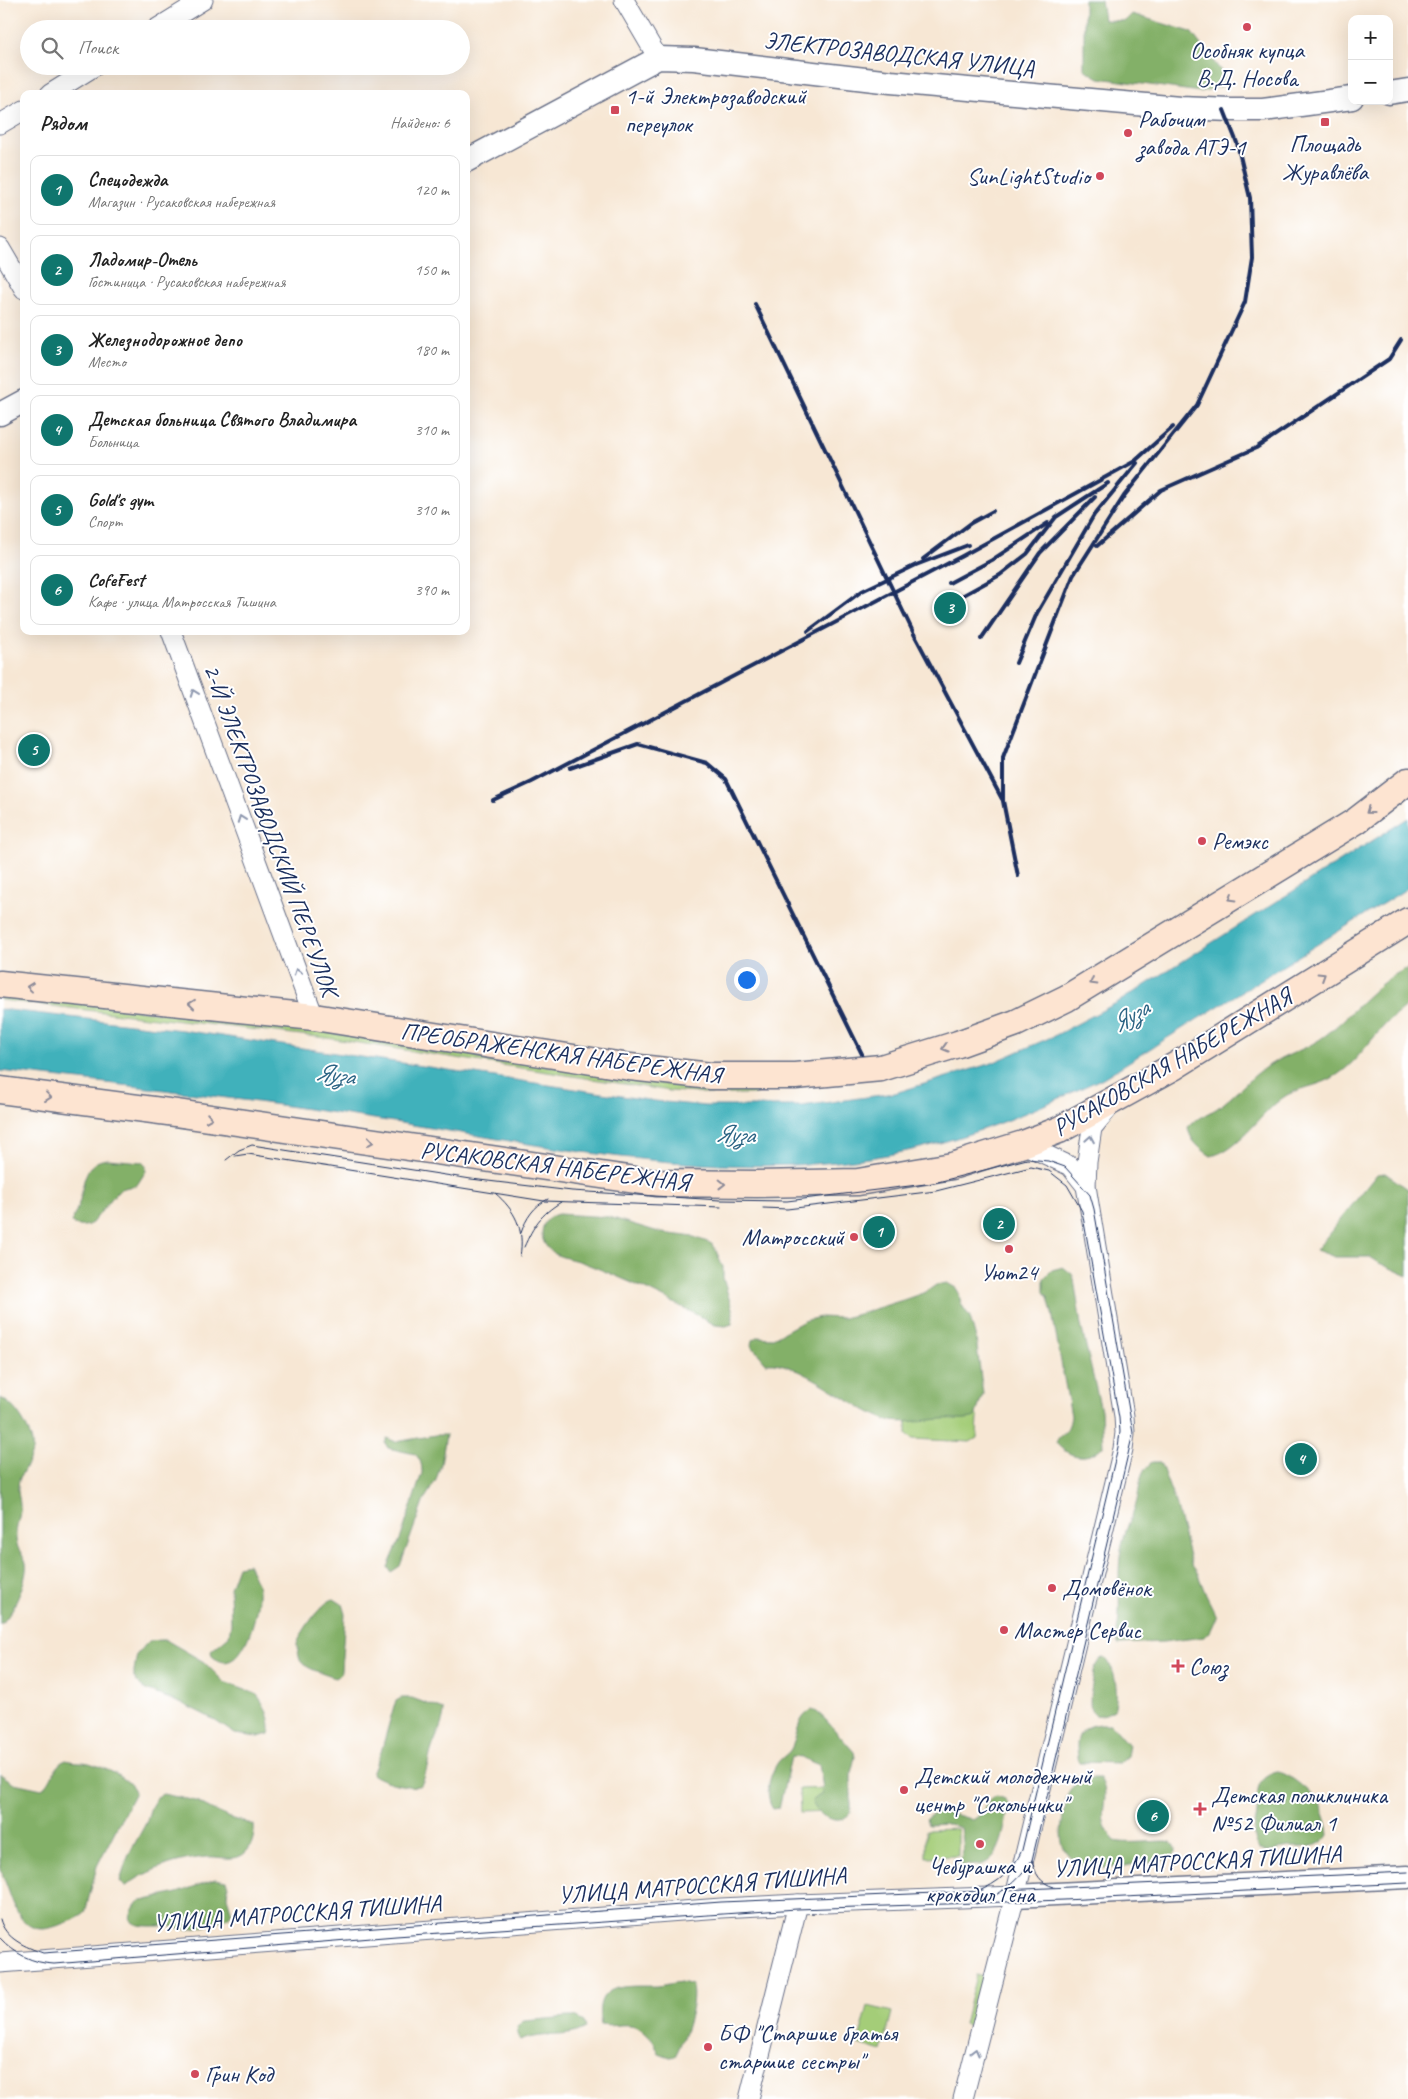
<!DOCTYPE html>
<html lang="ru">
<head>
<meta charset="utf-8">
<style>
	:root { --surface:#fff; --page:#f2f2f2; --text:#222; --muted:#767676; --line:#e0e0e0; --accent:#0f766e }
	body { margin:0; font-family:Caveat,sans-serif; background:var(--page); color:var(--text) }
	.controls { position:absolute; right:15px; top:15px; display:grid; overflow:hidden; border-radius:10px; box-shadow:0 5px 20px #0002 }
	.controls button { width:45px; height:45px; display:grid; place-items:center; padding:0; border:0; border-bottom:1px solid var(--line); background:var(--surface); color:var(--text); font:25px sans-serif }
	.you { position:absolute; left:746px; top:979px; width:18px; height:18px; margin:-12px; border:4px solid #fff; border-radius:50%; background:#1a73e8; box-shadow:0 0 0 8px #1a73e833 }
	.badge { display:grid; place-items:center; width:32px; height:32px; border-radius:50%; background:var(--accent); color:#fff; font-size:16px; font-weight:700 }
	.pin { position:absolute; translate:-50% -50%; border:2px solid #fff; box-shadow:0 1px 5px #0006 }
	.list { margin:0; padding:0; list-style:none }
	h2 { display:flex; justify-content:space-between; align-items:center; height:65px; margin:0; padding:0 20px; font-size:21px }
	h2 small { font-size:16px; font-weight:400; color:var(--muted) }
	.list li { display:grid; grid-template-columns:32px 1fr auto; gap:15px; align-items:center; box-sizing:border-box; height:70px; margin:0 10px 10px; padding:0 10px; border:1px solid var(--line); border-radius:10px }
	.list b { display:block; font-size:19px; white-space:nowrap }
	.list p { margin:0; font-size:16px; white-space:nowrap; color:var(--muted) }
	.list em { font-size:16px; font-style:normal; color:var(--muted) }
	.icon { flex:none; width:28px; height:28px; fill:none; stroke:currentColor; stroke-width:2; stroke-linecap:round; stroke-linejoin:round }
	.map { position:relative; flex:none; width:1408px; height:2099px; overflow:hidden }
	.search { position:absolute; background:var(--surface); box-shadow:0 5px 20px #0002; left:20px; top:20px; width:450px; height:55px; display:flex; align-items:center; gap:12px; box-sizing:border-box; padding:0 18px; border-radius:28px; color:var(--muted); font-size:19px }
	.panel { position:absolute; background:var(--surface); box-shadow:0 5px 20px #0002; left:20px; top:90px; width:450px; height:545px; border-radius:10px }
	.map>svg:first-child { display:block }
</style>
</head>
<body>
<div class="map">
<svg width="1408" height="2099" viewBox="0 0 1408 2099">
	<rect width="100%" height="100%" fill="#fff"/>
	<filter id="ink" filterUnits="userSpaceOnUse"><feTurbulence type="fractalNoise" baseFrequency=".02" numOctaves="2"/><feDisplacementMap in="SourceGraphic" scale="10" xChannelSelector="R" yChannelSelector="G"/><feConvolveMatrix kernelMatrix="1 2 1 2 8 2 1 2 1" color-interpolation-filters="sRGB"/></filter>
	<filter id="wash" filterUnits="userSpaceOnUse"><feTurbulence type="fractalNoise" baseFrequency=".0096" numOctaves="4" result="noise"/><feDisplacementMap in="SourceGraphic" scale="20" xChannelSelector="R" yChannelSelector="G"/><feGaussianBlur stdDeviation="1.12" result="paint"/><feColorMatrix in="noise" values="0 0 0 0 0 0 0 0 0 0 0 0 0 0 0 0 0 1.4 0 .05"/><feComposite in="paint" operator="in"/></filter>
	<g filter="url(#wash)">
		<rect width="100%" height="100%" fill="#f7e7d4"/>
		<g fill="#a4cd78" stroke="#607e6b">
			<path d="M 0,994 L 327,1032 L 671,1085 L 712,1088 L 757,1088 L 757,1094 L 712,1094 L 670,1091 L 327,1038 L 0,1000 Z"/>
			<path d="M 972,1410 L 978,1416 L 977,1438 L 970,1442 L 913,1439 L 907,1435 L 907,1413 Z"/>
			<path d="M 830,1788 L 831,1812 L 800,1813 L 799,1789 Z"/>
			<path d="M 958,1829 L 958,1856 L 926,1857 L 926,1830 Z"/>
			<path d="M 976,1975 L 985,1977 L 973,2027 L 964,2024 Z"/>
			<path d="M 868,2006 L 892,2012 L 882,2051 L 858,2044 Z"/>
		</g>
		<g fill="#83b068" stroke="#4f7063">
			<path d="M 1084,0 L 1101,0 L 1104,20 L 1125,21 L 1132,14 L 1191,32 L 1227,79 L 1223,86 L 1200,92 L 1099,78 L 1084,69 Z"/>
			<path d="M 1408,968 L 1408,1005 C 1400,1012 1391,1018 1385,1025 C 1369,1041 1356,1063 1337,1075 C 1320,1087 1296,1087 1281,1099 C 1259,1116 1238,1150 1211,1156 C 1199,1148 1190,1141 1188,1127 C 1196,1118 1206,1115 1216,1109 C 1234,1097 1248,1079 1266,1067 C 1285,1055 1308,1049 1326,1035 C 1353,1014 1376,981 1408,968 Z"/>
			<path d="M 108,1159 L 142,1162 L 146,1166 L 146,1171 L 137,1185 L 120,1189 L 116,1193 L 92,1223 C 85,1227 78,1228 72,1222 C 74,1215 78,1208 80,1200 C 84,1182 84,1161 108,1159 Z"/>
			<path d="M 1385,1173 L 1408,1189 L 1408,1276 L 1377,1262 L 1369,1257 L 1335,1257 L 1316,1250 L 1377,1174 Z"/>
			<path d="M 558,1214 L 609,1217 L 662,1233 L 694,1237 L 710,1243 L 714,1246 L 723,1267 L 723,1278 L 733,1312 L 732,1324 L 726,1326 L 715,1325 C 675,1302 628,1280 584,1263 C 574,1259 560,1258 552,1252 C 537,1241 539,1218 558,1214 Z"/>
			<path d="M 1063,1267 L 1072,1274 L 1074,1279 L 1081,1325 L 1101,1410 L 1103,1446 C 1088,1462 1069,1458 1056,1443 C 1060,1431 1068,1437 1071,1416 L 1052,1313 L 1048,1297 L 1044,1292 L 1044,1278 L 1052,1270 Z"/>
			<path d="M 947,1283 L 956,1288 L 959,1293 L 961,1304 L 970,1317 L 976,1339 L 983,1394 L 975,1417 C 966,1421 951,1418 941,1419 C 928,1420 898,1424 887,1420 C 854,1409 798,1359 766,1363 L 751,1345 L 752,1340 L 757,1337 L 773,1338 L 804,1321 L 820,1317 L 843,1318 L 855,1315 L 903,1300 L 926,1292 L 936,1285 Z"/>
			<path d="M 0,1398 C 15,1404 29,1427 32,1443 C 35,1460 19,1471 18,1486 C 17,1492 20,1499 20,1505 C 21,1517 15,1527 16,1539 C 17,1552 24,1553 26,1563 C 29,1576 12,1618 0,1624 Z"/>
			<path d="M 435,1435 L 446,1435 L 441,1464 L 436,1480 L 424,1500 L 400,1566 L 391,1572 L 388,1567 L 401,1537 L 422,1473 C 422,1465 421,1460 415,1454 L 388,1448 L 385,1443 L 387,1438 L 396,1442 Z"/>
			<path d="M 1152,1462 L 1160,1462 L 1177,1508 L 1191,1564 L 1197,1572 L 1206,1595 L 1217,1617 L 1210,1632 L 1204,1637 L 1163,1642 L 1118,1644 C 1115,1630 1119,1627 1119,1614 C 1120,1590 1117,1567 1122,1544 C 1125,1530 1132,1517 1136,1504 C 1141,1488 1137,1474 1152,1462 Z"/>
			<path d="M 248,1564 C 251,1571 258,1582 258,1590 C 260,1609 242,1683 212,1656 L 211,1651 L 229,1636 L 231,1624 L 230,1588 L 238,1566 Z"/>
			<path d="M 334,1599 L 342,1604 L 345,1614 L 341,1671 L 340,1675 L 336,1678 C 328,1676 302,1667 300,1660 C 298,1655 298,1648 297,1644 C 301,1632 322,1601 334,1599 Z"/>
			<path d="M 160,1640 L 166,1640 L 204,1662 L 224,1682 L 256,1694 C 264,1702 273,1723 269,1734 L 258,1737 L 235,1734 L 211,1718 L 185,1705 L 146,1690 L 137,1682 L 134,1677 L 134,1671 L 137,1654 L 149,1641 Z"/>
			<path d="M 1104,1657 C 1116,1667 1119,1695 1114,1710 C 1086,1726 1089,1703 1092,1685 C 1094,1678 1093,1668 1098,1662 C 1099,1660 1102,1658 1104,1657 Z"/>
			<path d="M 401,1698 L 412,1698 L 444,1710 C 444,1723 436,1736 432,1748 C 428,1760 427,1774 421,1785 C 412,1790 380,1781 372,1774 L 381,1752 L 394,1706 L 396,1701 Z"/>
			<path d="M 812,1710 L 817,1712 L 825,1719 L 854,1752 L 855,1757 L 851,1773 L 851,1813 C 841,1828 816,1817 812,1801 L 821,1794 L 823,1788 L 819,1765 L 802,1758 L 791,1757 L 779,1808 L 773,1809 C 764,1796 769,1774 779,1761 C 783,1756 789,1754 792,1747 C 798,1734 797,1717 812,1710 Z"/>
			<path d="M 1099,1724 L 1111,1724 L 1129,1745 L 1127,1756 L 1119,1763 L 1079,1762 C 1075,1742 1075,1728 1099,1724 Z"/>
			<path d="M 66,1760 C 74,1763 82,1761 89,1763 C 102,1767 131,1778 135,1792 L 97,1866 L 85,1913 C 77,1920 60,1925 50,1928 C 25,1934 16,1912 9,1892 C 6,1883 1,1873 0,1863 C 0,1837 0,1801 0,1774 L 14,1783 L 42,1789 C 54,1781 52,1765 66,1760 Z"/>
			<path d="M 1277,1772 C 1288,1772 1310,1792 1317,1801 C 1324,1810 1328,1823 1329,1834 C 1318,1852 1301,1845 1284,1848 C 1275,1849 1270,1853 1260,1850 C 1249,1837 1256,1828 1257,1813 C 1259,1794 1252,1779 1277,1772 Z"/>
			<path d="M 1089,1778 L 1100,1778 C 1114,1801 1091,1815 1115,1841 C 1128,1845 1166,1839 1171,1842 C 1175,1845 1176,1848 1176,1852 C 1166,1863 1149,1862 1136,1864 C 1118,1867 1095,1872 1079,1863 C 1056,1851 1060,1830 1065,1809 C 1066,1802 1066,1796 1070,1790 C 1074,1784 1082,1780 1089,1778 Z"/>
			<path d="M 163,1794 L 196,1801 L 227,1817 L 254,1825 C 255,1837 251,1853 238,1857 C 228,1860 217,1856 207,1857 C 179,1859 148,1869 125,1887 L 120,1881 L 129,1854 L 146,1823 L 151,1807 L 157,1797 Z"/>
			<path d="M 997,1796 L 1005,1799 L 1009,1806 C 1004,1825 1003,1861 979,1865 C 972,1866 963,1865 955,1865 C 967,1854 963,1843 961,1828 L 949,1824 L 928,1825 L 926,1819 C 938,1807 960,1816 973,1820 L 980,1815 L 991,1798 Z"/>
			<path d="M 215,1879 L 226,1881 L 228,1886 L 227,1897 L 232,1913 L 228,1918 C 216,1922 204,1928 191,1929 C 183,1930 176,1927 168,1926 C 153,1925 114,1932 138,1902 L 177,1893 Z"/>
			<path d="M 681,1982 L 691,1985 C 698,1998 683,2043 675,2056 L 670,2057 L 659,2053 C 654,2040 644,2026 629,2025 C 619,2024 611,2027 601,2025 C 592,1980 627,1987 658,1986 C 665,1985 673,1983 681,1982 Z"/>
			<path d="M 569,2017 L 574,2017 L 584,2022 L 586,2028 C 565,2040 542,2031 520,2041 C 518,2032 514,2026 524,2021 Z"/>
		</g>
		<path fill="#41b1bb" stroke="#2e708c" d="M 1408,818 L 1408,888 L 1103,1078 C 1030,1113 955,1145 875,1157 C 711,1183 543,1145 381,1120 C 254,1100 127,1085 0,1071 L 0,1009 L 182,1030 L 655,1101 L 705,1106 L 802,1106 L 895,1093 L 992,1063 L 1056,1035 L 1120,1001 Z"/>
	</g>
	<g filter="url(#ink)">
		<g fill="none" stroke-linecap="round" stroke-linejoin="round">
			<defs>
				<g id="minor">
					<path d="M 624,0 L 658,58"/>
					<path d="M 156,29 L 203,0"/>
					<path d="M 50,94 L 95,66"/>
					<path d="M 0,124 L 24,110"/>
					<path d="M 0,248 L 24,289"/>
					<path d="M 171,631 L 314,1017"/>
					<path d="M 1023,1144 L 1070,1166 L 1086,1186"/>
					<path d="M 0,1963 L 721,1908 L 798,1904 L 1015,1896"/>
					<path d="M 749,2099 L 798,1904"/>
					<path d="M 963,2099 L 1015,1896 L 1123,1449 L 1125,1433 L 1124,1416 L 1086,1186 L 1087,1162 L 1092,1128 L 1111,1105"/>
				</g>
				<g id="tertiary">
					<path d="M 1389,93 L 1408,90"/>
					<path d="M 466,161 L 658,58 L 694,59 L 891,82 L 1180,108 L 1231,110 L 1263,110 L 1352,98"/>
					<path d="M 0,414 L 24,401"/>
					<path d="M 1015,1896 L 1408,1877"/>
				</g>
				<g id="secondary">
					<path d="M 0,984 L 314,1017 L 630,1067 L 711,1076 L 795,1076 L 881,1068 L 958,1044 L 1016,1023 L 1067,998 L 1356,821 L 1408,781"/>
					<path d="M 0,1090 L 176,1113 L 656,1183 L 757,1184 L 858,1182 L 952,1166 L 1023,1144 L 1059,1130 L 1175,1066 L 1408,921"/>
				</g>
			</defs>
			<use href="#minor" stroke="#686f87" stroke-width="21"/>
			<use href="#tertiary" stroke="#686f87" stroke-width="25"/>
			<use href="#secondary" stroke="#686f87" stroke-width="29"/>
			<use href="#minor" stroke="#fff" stroke-width="19"/>
			<use href="#tertiary" stroke="#fff" stroke-width="22"/>
			<use href="#secondary" stroke="#fde4d1" stroke-width="26"/>
			<g stroke="#1b2f5e" stroke-width="1">
				<path d="M 235,1156 L 248,1154 L 544,1201 L 721,1207"/>
				<path d="M 226,1160 L 239,1150 L 252,1145 L 471,1179 L 572,1191 L 720,1200 L 787,1201 L 934,1183 L 1027,1159 L 1048,1161 L 1065,1167 L 1090,1195 L 1094,1209 L 1133,1433 L 1032,1860 C 1018,1881 1000,1896 976,1904"/>
				<path d="M 495,1193 C 515,1210 525,1229 520,1256"/>
				<path d="M 763,1208 L 787,1209 L 936,1191 L 1031,1167 L 1049,1171 L 1067,1185 L 1082,1211 L 1119,1418 L 1120,1432 L 1118,1447 L 1022,1850 C 1013,1871 998,1883 977,1892"/>
				<path d="M 521,1233 C 526,1218 534,1206 548,1199"/>
				<path d="M 524,1247 C 534,1225 540,1215 561,1202"/>
				<path d="M 1032,1860 C 1035,1874 1040,1883 1054,1887"/>
				<path d="M 1003,1890 L 1408,1872"/>
				<path d="M 0,1919 C 5,1939 26,1947 43,1953 L 721,1902 L 983,1891"/>
				<path d="M 0,1938 C 15,1954 32,1963 54,1964 L 396,1936 L 797,1909 L 1064,1900 L 1408,1883"/>
			</g>
			<g stroke="#1b2f5e" stroke-width="4">
				<path d="M 755,304 L 914,634 L 1002,799"/>
				<path d="M 1097,546 L 1161,490 L 1256,448 L 1389,359 L 1401,340"/>
				<path d="M 923,559 L 971,523 L 993,511"/>
				<path d="M 949,583 L 992,560 L 1048,523"/>
				<path d="M 960,597 L 1000,575 L 1027,554 L 1056,517 L 1108,483"/>
				<path d="M 808,631 L 862,591 L 916,565 L 968,545"/>
				<path d="M 981,639 L 1040,553 L 1095,497"/>
				<path d="M 1016,663 L 1037,613 L 1094,515 L 1137,463"/>
				<path d="M 570,768 L 638,744 L 707,763 L 726,779 L 862,1054"/>
				<path d="M 493,800 L 532,782 L 962,556 L 1135,461 L 1173,427"/>
				<path d="M 1018,876 L 1003,801 L 1003,758 L 1073,576 L 1124,496 L 1197,405 L 1245,302 L 1252,257 L 1250,198 L 1237,143 L 1224,110"/>
			</g>
		</g>
		<defs><path id="oneway-chevron" d="M-2-3.5L2.5 0L-2 3.5" fill="none" stroke-width="1.6" stroke-linecap="round" stroke-linejoin="round" transform="scale(1.25)"/></defs>
		<g stroke="#8d97ae">
			<use href="#oneway-chevron" transform="translate(194 693) rotate(-110)"/>
			<use href="#oneway-chevron" transform="translate(241 819) rotate(-110)"/>
			<use href="#oneway-chevron" transform="translate(297 972) rotate(-110)"/>
			<use href="#oneway-chevron" transform="translate(1090 1139) rotate(-80)"/>
			<use href="#oneway-chevron" transform="translate(975 2052) rotate(-76)"/>
		</g>
		<g stroke="#8c8a98">
			<use href="#oneway-chevron" transform="translate(1369 811) rotate(144)"/>
			<use href="#oneway-chevron" transform="translate(1232 898) rotate(149)"/>
			<use href="#oneway-chevron" transform="translate(1322 976) rotate(-32)"/>
			<use href="#oneway-chevron" transform="translate(1093 982) rotate(149)"/>
			<use href="#oneway-chevron" transform="translate(30 987) rotate(-174)"/>
			<use href="#oneway-chevron" transform="translate(192 1004) rotate(-174)"/>
			<use href="#oneway-chevron" transform="translate(945 1048) rotate(163)"/>
			<use href="#oneway-chevron" transform="translate(48 1097) rotate(7)"/>
			<use href="#oneway-chevron" transform="translate(209 1118) rotate(9)"/>
			<use href="#oneway-chevron" transform="translate(370 1142) rotate(8)"/>
			<use href="#oneway-chevron" transform="translate(722 1184) rotate(1)"/>
		</g>
	</g>
	<g fill="#d1495b" stroke="#fff" stroke-width="2">
		<circle cx="1247" cy="27" r="5"/>
		<rect x="610" y="105" width="10" height="10" rx="2.5"/>
		<rect x="1320" y="117" width="10" height="10" rx="2.5"/>
		<circle cx="1128" cy="133" r="5"/>
		<circle cx="1100" cy="176" r="5"/>
		<circle cx="1202" cy="841" r="5"/>
		<circle cx="854" cy="1237" r="5"/>
		<circle cx="1009" cy="1249" r="5"/>
		<circle cx="1052" cy="1588" r="5"/>
		<circle cx="1004" cy="1630" r="5"/>
		<path d="M1175.5 1658.5h5v5h5v5h-5v5h-5v-5h-5v-5h5z"/>
		<circle cx="904" cy="1790" r="5"/>
		<path d="M1197.5 1801.5h5v5h5v5h-5v5h-5v-5h-5v-5h5z"/>
		<circle cx="980" cy="1844" r="5"/>
		<circle cx="708" cy="2047" r="5"/>
		<circle cx="195" cy="2074" r="5"/>
	</g>
	<g text-anchor="middle" dominant-baseline="central" stroke-width="4" stroke-linejoin="round" paint-order="stroke">
		<g font-size="24" fill="#1b2f5e" stroke="#fff" text-anchor="start">
			<text x="1247" y="50" text-anchor="middle">Особняк купца<tspan x="1247" dy="28">В.Д. Носова</tspan></text>
			<text x="625" y="96">1-й Электрозаводский<tspan x="625" dy="28">переулок</tspan></text>
			<text x="1138" y="119">Рабочим<tspan x="1138" dy="28">завода АТЭ-1</tspan></text>
			<text x="1325" y="144" text-anchor="middle">Площадь<tspan x="1325" dy="28">Журавлёва</tspan></text>
			<text x="1090" y="176" text-anchor="end">SunLightStudio</text>
			<text x="1212" y="841">Ремэкс</text>
			<text x="844" y="1237" text-anchor="end">Матросский</text>
			<text x="1009" y="1272" text-anchor="middle">Уют24</text>
			<text x="1062" y="1588">Домовёнок</text>
			<text x="1014" y="1630">Мастер Сервис</text>
			<text x="1189" y="1666">Союз</text>
			<text x="914" y="1776">Детский молодежный<tspan x="914" dy="28">центр "Сокольники"</tspan></text>
			<text x="1211" y="1795">Детская поликлиника<tspan x="1211" dy="28">№52 Филиал 1</tspan></text>
			<text x="980" y="1866" text-anchor="middle">Чебурашка и<tspan x="980" dy="28">крокодил Гена</tspan></text>
			<text x="718" y="2033">БФ "Старшие братья<tspan x="718" dy="28">старшие сестры"</tspan></text>
			<text x="205" y="2074">Грин Код</text>
		</g>
		<g font-size="24" fill="#1b2f5e" stroke="#fff">
			<text transform="translate(899 54) rotate(6)">ЭЛЕКТРОЗАВОДСКАЯ УЛИЦА</text>
			<text transform="translate(271 830) rotate(70)">2-Й ЭЛЕКТРОЗАВОДСКИЙ ПЕРЕУЛОК</text>
			<text transform="translate(561 1053) rotate(8)">ПРЕОБРАЖЕНСКАЯ НАБЕРЕЖНАЯ</text>
			<text transform="translate(1172 1062) rotate(-30)">РУСАКОВСКАЯ НАБЕРЕЖНАЯ</text>
			<text transform="translate(555 1166) rotate(7)">РУСАКОВСКАЯ НАБЕРЕЖНАЯ</text>
			<text transform="translate(1197 1861) rotate(-3)">УЛИЦА МАТРОССКАЯ ТИШИНА</text>
			<text transform="translate(702 1885) rotate(-4)">УЛИЦА МАТРОССКАЯ ТИШИНА</text>
			<text transform="translate(297 1913) rotate(-4)">УЛИЦА МАТРОССКАЯ ТИШИНА</text>
		</g>
		<g font-size="25" font-style="italic" fill="#2a6383" stroke="#fff">
			<text transform="translate(1130 1016) rotate(-31)">Яуза</text>
			<text transform="translate(335 1074) rotate(8)">Яуза</text>
			<text transform="translate(735 1134) rotate(3)">Яуза</text>
		</g>
	</g>
</svg>
<div class="controls">
<button>+</button>
<button>−</button>
</div>
<div class="you"></div>
<div class="pin badge" style="left:879px;top:1232px">1</div>
<div class="pin badge" style="left:999px;top:1224px">2</div>
<div class="pin badge" style="left:950px;top:608px">3</div>
<div class="pin badge" style="left:1301px;top:1459px">4</div>
<div class="pin badge" style="left:34px;top:750px">5</div>
<div class="pin badge" style="left:1153px;top:1816px">6</div>
<div class="search"><svg class="icon" aria-label="search" viewBox="0 0 24 24"><circle cx="10" cy="10" r="6"/><path d="M15 15l6 6"/></svg>Поиск</div>
<section class="panel">
<h2>Рядом<small>Найдено: 6</small></h2>
<ul class="list">
<li><span class="badge">1</span><div><b>Спецодежда</b><p>Магазин · Русаковская набережная</p></div><em>120 m</em></li>
<li><span class="badge">2</span><div><b>Ладомир-Отель</b><p>Гостиница · Русаковская набережная</p></div><em>150 m</em></li>
<li><span class="badge">3</span><div><b>Железнодорожное депо</b><p>Место</p></div><em>180 m</em></li>
<li><span class="badge">4</span><div><b>Детская больница Святого Владимира</b><p>Больница</p></div><em>310 m</em></li>
<li><span class="badge">5</span><div><b>Gold's gym</b><p>Спорт</p></div><em>310 m</em></li>
<li><span class="badge">6</span><div><b>CofeFest</b><p>Кафе · улица Матросская Тишина</p></div><em>390 m</em></li>
</ul>
</section>
</div>
</body>
</html>
